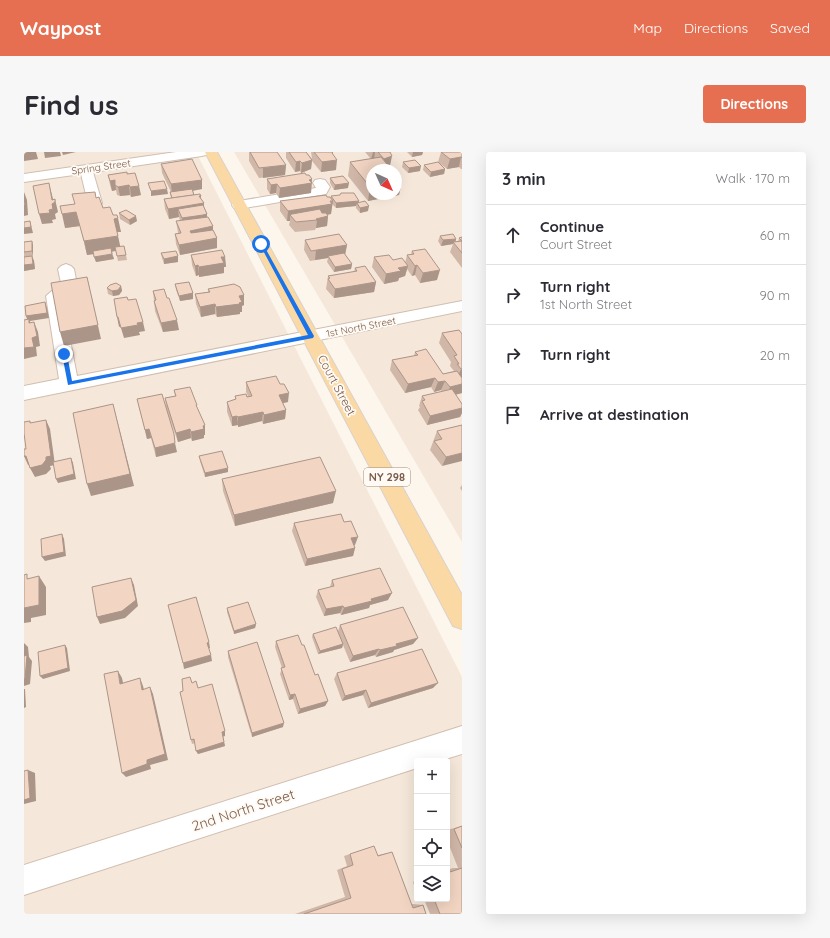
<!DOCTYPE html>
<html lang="en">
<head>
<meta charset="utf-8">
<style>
	:root { --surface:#fff; --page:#f7f7f7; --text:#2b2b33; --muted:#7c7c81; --line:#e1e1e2; --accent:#e76f51 }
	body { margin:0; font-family:Quicksand,sans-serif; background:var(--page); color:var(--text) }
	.controls { position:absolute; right:12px; bottom:12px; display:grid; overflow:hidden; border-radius:4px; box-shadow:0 4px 16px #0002 }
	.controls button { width:36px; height:36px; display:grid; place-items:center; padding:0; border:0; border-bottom:1px solid var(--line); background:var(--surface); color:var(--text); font:20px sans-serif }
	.compass { position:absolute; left:342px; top:12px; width:36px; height:36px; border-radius:50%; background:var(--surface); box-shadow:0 4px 16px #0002; rotate:135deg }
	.stop { position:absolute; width:12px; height:12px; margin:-9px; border:3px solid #1a73e8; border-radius:50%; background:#fff }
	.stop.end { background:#1a73e8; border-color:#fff; box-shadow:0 1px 4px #0008 }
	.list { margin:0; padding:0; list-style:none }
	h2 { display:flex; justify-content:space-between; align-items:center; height:52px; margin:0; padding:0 16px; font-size:17px }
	h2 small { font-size:13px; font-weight:400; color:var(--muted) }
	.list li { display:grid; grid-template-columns:26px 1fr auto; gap:12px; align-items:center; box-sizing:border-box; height:60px; padding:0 16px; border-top:1px solid var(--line) }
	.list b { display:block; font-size:15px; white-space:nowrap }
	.list p { margin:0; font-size:13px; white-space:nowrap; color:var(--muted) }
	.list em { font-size:13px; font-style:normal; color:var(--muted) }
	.icon { flex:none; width:22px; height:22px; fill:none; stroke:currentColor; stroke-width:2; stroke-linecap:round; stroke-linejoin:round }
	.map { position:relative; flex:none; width:438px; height:762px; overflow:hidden; border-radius:4px }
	header { display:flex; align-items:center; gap:24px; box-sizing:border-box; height:56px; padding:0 20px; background:var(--accent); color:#fff }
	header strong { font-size:19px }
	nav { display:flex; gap:22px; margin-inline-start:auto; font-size:14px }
	.intro { display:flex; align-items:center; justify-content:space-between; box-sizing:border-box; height:96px; padding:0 24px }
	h1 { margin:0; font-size:28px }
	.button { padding:10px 18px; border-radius:4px; background:var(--accent); color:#fff; font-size:14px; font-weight:700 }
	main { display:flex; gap:24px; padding:0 24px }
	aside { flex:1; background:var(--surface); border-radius:4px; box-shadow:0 4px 16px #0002 }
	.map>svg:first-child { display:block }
</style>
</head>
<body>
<header>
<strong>Waypost</strong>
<nav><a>Map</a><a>Directions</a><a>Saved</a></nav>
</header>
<div class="intro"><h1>Find us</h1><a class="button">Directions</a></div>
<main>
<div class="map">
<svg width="438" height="762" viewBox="0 0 438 762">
	<rect width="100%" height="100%" fill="#fdf6ec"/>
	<g fill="#f5e8da" fill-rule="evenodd">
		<path d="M 0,0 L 172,0 L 438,525 L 438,762 L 0,762 ZM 393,609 L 423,609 L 423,747 L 393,747 Z"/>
		<path d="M 210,0 L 438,0 L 438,390 ZM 348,18 L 372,18 L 372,42 L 348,42 Z"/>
	</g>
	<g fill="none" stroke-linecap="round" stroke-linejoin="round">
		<defs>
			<g id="minor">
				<path d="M 152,0 L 184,0 L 182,3 L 178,4 L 69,20 L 78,51 L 76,54 L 71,55 L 66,54 L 64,51 L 57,22 L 0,30 L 0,22 Z"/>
				<path d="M 296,27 L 301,28 L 306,35 L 302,42 L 215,57 L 210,56 L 208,53 L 210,50 L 215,49 L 292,36 L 289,31 L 291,28 Z"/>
				<path d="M 42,112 L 47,114 L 50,117 L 53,133 L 38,146 L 53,224 L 438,149 L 438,159 L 0,248 L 0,234 L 35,227 L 22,144 L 37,131 L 34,117 L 37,114 Z"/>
				<path d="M 438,574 L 438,602 L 415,609 L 393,609 L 393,616 L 0,743 L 0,713 Z"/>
			</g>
			<path id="major" d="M 181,0 L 193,0 L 438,443 L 438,477 L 429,474 Z"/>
		</defs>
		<use href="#minor" stroke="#d1beb0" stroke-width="2"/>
		<use href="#major" stroke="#dad1cd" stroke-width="2"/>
		<use href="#minor" fill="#fff" fill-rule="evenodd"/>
		<use href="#major" fill="#fbd9a5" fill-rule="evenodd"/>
	</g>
	<g fill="#d1b7a8">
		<path d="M 225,0 L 262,13 L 261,23 L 235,26 L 225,9 Z"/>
		<path d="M 262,0 L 282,0 L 288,7 L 287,0 L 308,0 L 312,18 L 297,20 L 288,9 L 287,17 L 277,21 L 276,19 L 271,20 L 262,6 Z"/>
		<path d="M 341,0 L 366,0 L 366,14 L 365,14 L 378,30 L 375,43 L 344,49 L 324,24 L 326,10 L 347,7 Z"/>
		<path d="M 383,0 L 399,0 L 398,3 L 388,5 Z"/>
		<path d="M 417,0 L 438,0 L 438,17 L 437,17 L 435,15 L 423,17 L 414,10 Z"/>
		<path d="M 379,10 L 396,19 L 384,21 L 378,15 Z"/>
		<path d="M 137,12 L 178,28 L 178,37 L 169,39 L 170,43 L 177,47 L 180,51 L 180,56 L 183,62 L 183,65 L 189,74 L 189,78 L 193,86 L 193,96 L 156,103 L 152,92 L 151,82 L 154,81 L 152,69 L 156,69 L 155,65 L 145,67 L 141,57 L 140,47 L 147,46 L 146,40 L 147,40 L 138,21 Z"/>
		<path d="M 400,13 L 421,17 L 420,22 L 406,25 L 399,18 Z"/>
		<path d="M 103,22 L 117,43 L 107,45 L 106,43 L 96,44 L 93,43 L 92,38 L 88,39 L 86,33 L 84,23 Z"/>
		<path d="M 282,23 L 288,27 L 287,41 L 255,46 L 252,41 L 246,42 L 243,37 L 243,27 Z"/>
		<path d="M 306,26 L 324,36 L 310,38 L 306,31 Z"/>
		<path d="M 307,44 L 335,50 L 344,59 L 336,61 L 332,56 L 332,54 L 312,56 L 308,52 L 307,62 L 303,63 L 304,64 L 303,74 L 292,76 L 291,78 L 271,80 L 265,73 L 266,69 L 263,69 L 256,59 L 256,49 L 303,45 L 307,46 Z"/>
		<path d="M 72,46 L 79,56 L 89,63 L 97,80 L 93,80 L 96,95 L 100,94 L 103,108 L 94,109 L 92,99 L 88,100 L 90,107 L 72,110 L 70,102 L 63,103 L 56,74 L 41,76 L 51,52 Z"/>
		<path d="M 95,61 L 113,69 L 106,73 L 96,67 Z"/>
		<path d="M 416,84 L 432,87 L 431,90 L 434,90 L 435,86 L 438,85 L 438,116 L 426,100 L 429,92 L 417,94 L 414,89 Z"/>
		<path d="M 281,88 L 323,93 L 321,103 L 328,112 L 327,117 L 310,120 L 303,110 L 304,106 L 286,109 L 280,98 Z"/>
		<path d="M 8,89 L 9,94 L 9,104 L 8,104 L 10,109 L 11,117 L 0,119 L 0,90 Z"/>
		<path d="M 388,99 L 413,128 L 396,131 L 391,123 L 388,124 L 383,117 L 381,124 L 375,126 L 374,129 L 360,132 L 348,115 L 350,105 L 381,111 L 383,103 L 387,102 Z"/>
		<path d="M 137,101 L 154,104 L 154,110 L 140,112 L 138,106 Z"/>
		<path d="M 167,103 L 201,105 L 202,115 L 200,115 L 200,121 L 175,125 L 175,123 L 172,124 L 168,113 Z"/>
		<path d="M 331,116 L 352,130 L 350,140 L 310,146 L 302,137 L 304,124 L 330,120 Z"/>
		<path d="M 151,132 L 169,141 L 169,147 L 156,149 L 152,138 Z"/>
		<path d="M 97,134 L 98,139 L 95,143 L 89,144 L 84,142 L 83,136 Z"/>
		<path d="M 184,137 L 220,143 L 220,153 L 218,154 L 218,160 L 216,160 L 216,162 L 193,165 L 191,162 L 177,165 L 172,152 L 171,142 L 184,140 Z"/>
		<path d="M 129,139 L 155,178 L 139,180 L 131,159 Z"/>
		<path d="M 435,178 L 438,241 L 431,243 L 438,252 L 438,261 L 436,265 L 403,273 L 394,258 L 396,255 L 395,254 L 398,244 L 418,240 L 417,238 L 410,240 L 407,235 L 381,241 L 366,218 L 368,208 L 390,204 L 391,200 L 419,222 L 430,219 L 426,214 L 427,210 L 415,191 L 418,181 Z"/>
		<path d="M 222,230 L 264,250 L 259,251 L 262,258 L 261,267 L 239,272 L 238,269 L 214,275 L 214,273 L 208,274 L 203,260 L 203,250 L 211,248 L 211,244 L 224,244 L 222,240 Z"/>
		<path d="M 150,238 L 174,258 L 181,283 L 180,283 L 180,286 L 168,289 L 167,286 L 154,290 L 142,256 L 141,246 L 151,244 Z"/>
		<path d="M 113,247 L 153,300 L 132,305 L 127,286 L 123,287 Z"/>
		<path d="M 438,273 L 418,314 L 406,298 L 413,279 Z"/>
		<path d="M 175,304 L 204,320 L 181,325 L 176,309 Z"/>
		<path d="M 198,327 L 309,351 L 211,374 L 199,339 Z"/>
		<path d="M 438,333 L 438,339 L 436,336 Z"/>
		<path d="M 320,370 L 331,393 L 330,393 L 331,396 L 329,404 L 281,414 L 268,379 L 270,371 Z"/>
		<path d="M 308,428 L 364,448 L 346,453 L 345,456 L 317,463 L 316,461 L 300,464 L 292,445 L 294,438 L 306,435 Z"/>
		<path d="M 203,456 L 232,472 L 231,476 L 210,482 L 203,460 Z"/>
		<path d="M 316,473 L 394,486 L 389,492 L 370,498 L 369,500 L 352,505 L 351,503 L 326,510 L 319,493 L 318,496 L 294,502 L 288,485 L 289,482 L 314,479 Z"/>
		<path d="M 252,489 L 278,493 L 291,523 L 304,549 L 301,554 L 274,562 L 269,547 L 265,548 L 256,522 L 258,516 L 251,495 Z"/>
		<path d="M 204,499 L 259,575 L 228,585 L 204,505 Z"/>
		<path d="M 313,521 L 409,536 L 344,556 L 339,543 L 318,549 L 310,527 Z"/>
		<path d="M 168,531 L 174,536 L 201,584 L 199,584 L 201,594 L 174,602 L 171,591 L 168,592 L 167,588 L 159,539 Z"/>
		<path d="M 438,674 L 438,762 L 406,762 L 400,747 L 423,747 L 423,718 L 429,716 L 434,716 L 423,688 L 423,678 Z"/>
		<path d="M 344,696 L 354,703 L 368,700 L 387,752 L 389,752 L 399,753 L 402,762 L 271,762 L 321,745 L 313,718 L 323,714 L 320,704 Z"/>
		<path d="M 393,728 L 393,742 L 389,730 Z"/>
	</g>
	<g fill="#aa9588">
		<path d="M 0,0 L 12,0 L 14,7 L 0,9 Z"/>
		<path d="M 20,0 L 36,0 L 37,4 L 21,6 Z"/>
		<path d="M 38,0 L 52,0 L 39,3 Z"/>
		<path d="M 349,0 L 351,0 L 350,8 L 347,8 Z"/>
		<path d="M 363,0 L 366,0 L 365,5 L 368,4 L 366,14 L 359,16 L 360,7 Z"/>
		<path d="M 389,0 L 399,0 L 398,3 L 388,5 Z"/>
		<path d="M 308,1 L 309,1 L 308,9 L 313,8 L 312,18 L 297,20 L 298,10 Z"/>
		<path d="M 437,5 L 435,15 L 423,17 L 426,7 Z"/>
		<path d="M 288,8 L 287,17 L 277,21 L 278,11 Z"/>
		<path d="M 276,9 L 276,19 L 271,20 L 272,10 Z"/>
		<path d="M 262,13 L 261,23 L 239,26 L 239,16 Z"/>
		<path d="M 397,14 L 396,19 L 384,21 L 385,16 Z"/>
		<path d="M 421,17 L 420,22 L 406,25 L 407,20 Z"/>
		<path d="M 288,27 L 287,41 L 255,46 L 256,36 Z"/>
		<path d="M 91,28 L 92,38 L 88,39 L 86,29 Z"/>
		<path d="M 178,28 L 178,37 L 148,42 L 147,32 Z"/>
		<path d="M 378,30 L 375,43 L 344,49 L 346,35 L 348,35 L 348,42 L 372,42 L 372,31 Z"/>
		<path d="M 25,31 L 30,51 L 31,47 L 34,60 L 31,62 L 32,67 L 28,68 L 29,71 L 18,72 L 15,62 L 25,58 L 28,52 Z"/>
		<path d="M 325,31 L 324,36 L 310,38 L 311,33 Z"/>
		<path d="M 253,32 L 252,41 L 246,42 L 247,33 Z"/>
		<path d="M 105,33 L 106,43 L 96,44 L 94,35 Z"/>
		<path d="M 115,34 L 117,43 L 107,45 L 106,35 Z"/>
		<path d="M 143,37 L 144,42 L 127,44 L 127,39 Z"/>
		<path d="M 0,40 L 3,48 L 4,63 L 0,64 Z"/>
		<path d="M 175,44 L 177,44 L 177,51 L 180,51 L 180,60 L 154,57 L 155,65 L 145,67 L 144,57 Z"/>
		<path d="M 309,49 L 307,62 L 271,68 L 266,63 L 266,69 L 263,69 L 264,59 Z"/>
		<path d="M 335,49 L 334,53 L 333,51 L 332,54 L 312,56 L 312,51 Z"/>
		<path d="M 345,54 L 344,59 L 336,61 L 336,56 Z"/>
		<path d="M 52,60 L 56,74 L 41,76 L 38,62 Z"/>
		<path d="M 183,62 L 183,72 L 159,76 L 158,66 Z"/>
		<path d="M 112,64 L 113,69 L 106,73 L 105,68 Z"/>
		<path d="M 304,64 L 303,74 L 292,76 L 293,68 L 292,67 Z"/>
		<path d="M 94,66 L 97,80 L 93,80 L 90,67 Z"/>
		<path d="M 6,69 L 9,81 L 0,82 L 0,76 Z"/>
		<path d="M 189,74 L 189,84 L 167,89 L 166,79 Z"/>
		<path d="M 94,84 L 97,98 L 63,103 L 60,89 Z"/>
		<path d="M 193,86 L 193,96 L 156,103 L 155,93 Z"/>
		<path d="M 432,87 L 431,92 L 429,90 L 429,92 L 417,94 L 419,88 Z"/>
		<path d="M 8,89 L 9,94 L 9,104 L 8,99 Z"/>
		<path d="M 323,93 L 321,103 L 304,104 L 304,106 L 291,108 L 292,98 Z"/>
		<path d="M 88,102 L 90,107 L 72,110 L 70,105 Z"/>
		<path d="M 8,104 L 10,109 L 11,117 L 0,119 L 0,113 Z"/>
		<path d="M 154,104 L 154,110 L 140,112 L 140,107 Z"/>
		<path d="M 197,105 L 201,105 L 202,115 L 200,115 L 200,121 L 175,125 L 175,115 Z"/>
		<path d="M 328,112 L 327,117 L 310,120 L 311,115 Z"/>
		<path d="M 174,113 L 175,123 L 172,124 L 171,114 Z"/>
		<path d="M 393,113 L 391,123 L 388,124 L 391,114 Z"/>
		<path d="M 384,114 L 381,124 L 375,126 L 374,129 L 360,132 L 362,122 L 374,116 Z"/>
		<path d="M 416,118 L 413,128 L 396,131 L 399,121 Z"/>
		<path d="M 63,125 L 77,187 L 40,194 L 36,180 Z"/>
		<path d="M 352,130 L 350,140 L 310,146 L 311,137 Z"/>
		<path d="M 97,134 L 98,139 L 95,143 L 89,144 L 88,139 Z"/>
		<path d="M 169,141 L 169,147 L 156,149 L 155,144 Z"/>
		<path d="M 220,143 L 220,153 L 218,154 L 218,160 L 216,160 L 216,162 L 193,165 L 192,155 L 215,144 Z"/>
		<path d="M 21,150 L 23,156 L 25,166 L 6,169 L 8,177 L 4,170 L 2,164 Z"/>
		<path d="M 191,152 L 191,162 L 177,165 L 176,155 Z"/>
		<path d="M 93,165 L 94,165 L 97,174 L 95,175 Z"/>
		<path d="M 153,168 L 155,178 L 139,180 L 137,171 Z"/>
		<path d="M 10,170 L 14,180 L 16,194 L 12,195 L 13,204 L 0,207 L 0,196 L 8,186 Z"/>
		<path d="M 119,170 L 121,179 L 115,180 L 116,183 L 100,186 L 97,176 L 113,171 Z"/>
		<path d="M 437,217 L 438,217 L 438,225 L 433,227 Z"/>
		<path d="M 411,226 L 407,235 L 381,241 L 384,232 Z"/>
		<path d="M 421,229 L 417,238 L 410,240 L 414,230 Z"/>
		<path d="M 438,232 L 438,241 L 422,245 L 426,235 Z"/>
		<path d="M 265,241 L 264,250 L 254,252 L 255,243 Z"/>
		<path d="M 89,252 L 110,334 L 67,344 L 63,332 Z"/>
		<path d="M 438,256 L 438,261 L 436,265 L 403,273 L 406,264 Z"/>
		<path d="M 262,258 L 261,267 L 239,272 L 240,263 Z"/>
		<path d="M 239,260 L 238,269 L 214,275 L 214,265 Z"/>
		<path d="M 213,264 L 214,273 L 208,274 L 208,265 Z"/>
		<path d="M 22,268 L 26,277 L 31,313 L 26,314 L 27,317 L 22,322 L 11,325 L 6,316 L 22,305 Z"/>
		<path d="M 181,273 L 181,283 L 180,283 L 180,286 L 168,289 L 167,280 Z"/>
		<path d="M 125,277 L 127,286 L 123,287 L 121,278 Z"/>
		<path d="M 166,277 L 167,286 L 154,290 L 152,281 Z"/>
		<path d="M 151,291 L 153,300 L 132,305 L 131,296 Z"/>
		<path d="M 438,301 L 438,309 L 418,314 L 422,305 Z"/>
		<path d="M 0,304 L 2,304 L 7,313 L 4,313 Z"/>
		<path d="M 47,306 L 49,311 L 52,327 L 34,331 L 32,327 Z"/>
		<path d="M 204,316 L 204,320 L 181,325 L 181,321 Z"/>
		<path d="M 312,339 L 309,351 L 211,374 L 210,363 Z"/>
		<path d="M 38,382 L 40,387 L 42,404 L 21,409 L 18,405 Z"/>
		<path d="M 334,385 L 331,393 L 325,394 L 327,386 Z"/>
		<path d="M 331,396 L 329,404 L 281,414 L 283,407 Z"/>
		<path d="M 15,424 L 22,435 L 22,463 L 7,466 L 7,470 L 0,471 L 0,456 Z"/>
		<path d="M 107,426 L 110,433 L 114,454 L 101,466 L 76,472 L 73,465 Z"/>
		<path d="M 368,441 L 364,448 L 346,453 L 345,456 L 317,463 L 320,456 L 347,447 Z"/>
		<path d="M 319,454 L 316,461 L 300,464 L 302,457 Z"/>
		<path d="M 232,472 L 231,476 L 210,482 L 210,479 Z"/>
		<path d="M 394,486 L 389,492 L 370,498 L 369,500 L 352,505 L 356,498 L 372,492 Z"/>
		<path d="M 185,490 L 186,496 L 184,497 L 183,491 Z"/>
		<path d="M 0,491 L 4,495 L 5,505 L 8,509 L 6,532 L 0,534 Z"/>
		<path d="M 319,492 L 318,496 L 294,502 L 296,499 Z"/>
		<path d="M 41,493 L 43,496 L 46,519 L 19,527 L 16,524 Z"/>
		<path d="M 355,497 L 351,503 L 326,510 L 329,504 Z"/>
		<path d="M 187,503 L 188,509 L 160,517 L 159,511 Z"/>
		<path d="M 94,519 L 98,526 L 101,540 L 96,532 Z"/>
		<path d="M 116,526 L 119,534 L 122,545 L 118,538 Z"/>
		<path d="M 414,531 L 409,536 L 344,556 L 347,551 Z"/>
		<path d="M 126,535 L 129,542 L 144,608 L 126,613 L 127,617 L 102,625 L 98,621 L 123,608 Z"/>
		<path d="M 0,537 L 1,537 L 2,555 L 0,556 Z"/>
		<path d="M 342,538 L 339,543 L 318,549 L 321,544 Z"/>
		<path d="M 271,542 L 269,547 L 265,548 L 266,543 Z"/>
		<path d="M 304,549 L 301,554 L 274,562 L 276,557 Z"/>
		<path d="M 260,571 L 259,575 L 228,585 L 228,581 Z"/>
		<path d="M 201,579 L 201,584 L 198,585 L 198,580 Z"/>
		<path d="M 200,590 L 201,594 L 174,602 L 172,599 Z"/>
		<path d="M 4,618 L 11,621 L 12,649 L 0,652 L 0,648 Z"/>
	</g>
	<g fill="#f3d5c3" stroke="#aa9588">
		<path d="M 226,0 L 253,0 L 262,13 L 235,16 Z"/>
		<path d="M 265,0 L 282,0 L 288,8 L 278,11 L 276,9 L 272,10 Z"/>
		<path d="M 290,0 L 308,0 L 309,1 L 308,1 L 313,8 L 298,10 Z"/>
		<path d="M 354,0 L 366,0 L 368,4 L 360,7 Z"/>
		<path d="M 417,0 L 438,0 L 438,6 L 437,5 L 426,7 Z"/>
		<path d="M 357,5 L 368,18 L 348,18 L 348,35 L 346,35 L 326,10 Z"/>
		<path d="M 168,7 L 178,28 L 147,32 L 137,12 Z"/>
		<path d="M 391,8 L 397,14 L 385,16 L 379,10 Z"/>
		<path d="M 414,10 L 421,17 L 407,20 L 400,13 Z"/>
		<path d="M 103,20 L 103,22 L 111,21 L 115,34 L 106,35 L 105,33 L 94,35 L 91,33 L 91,28 L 86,29 L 84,23 Z"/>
		<path d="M 281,21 L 282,23 L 285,23 L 288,27 L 285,28 L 288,31 L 256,36 L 253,32 L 247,33 L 243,27 Z"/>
		<path d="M 372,23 L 378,30 L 372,31 Z"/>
		<path d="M 319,24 L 325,31 L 311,33 L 306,26 Z"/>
		<path d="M 140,29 L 143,37 L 127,39 L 124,31 Z"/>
		<path d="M 25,31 L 28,48 L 31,47 L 31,50 L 28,52 L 29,57 L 25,58 L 26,61 L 15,62 L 9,34 Z"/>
		<path d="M 168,37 L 170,43 L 148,46 L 146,40 Z"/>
		<path d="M 71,40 L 72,46 L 75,45 L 79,56 L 86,55 L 89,63 L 93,63 L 94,66 L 90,67 L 94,84 L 60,89 L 52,60 L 38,62 L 36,54 L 51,52 L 48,42 Z"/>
		<path d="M 317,41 L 330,41 L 335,49 L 312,51 L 307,44 L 316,43 Z"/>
		<path d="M 176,42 L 177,44 L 175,44 L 180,51 L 144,57 L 140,47 Z"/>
		<path d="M 0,43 L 1,53 L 0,54 Z"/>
		<path d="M 302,43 L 303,45 L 306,45 L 309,49 L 306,49 L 308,52 L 264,59 L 256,49 Z"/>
		<path d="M 341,49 L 345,54 L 336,56 L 333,51 Z"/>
		<path d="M 179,53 L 183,62 L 179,63 L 158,66 L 154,57 Z"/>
		<path d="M 296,57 L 298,61 L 302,61 L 304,64 L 292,67 L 293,68 L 272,70 L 266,63 L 268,62 Z"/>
		<path d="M 102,58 L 112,64 L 105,68 L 95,61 Z"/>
		<path d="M 184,65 L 189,74 L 166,79 L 167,81 L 189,78 L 193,86 L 155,93 L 151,82 L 157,81 L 152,69 Z"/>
		<path d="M 6,69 L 7,75 L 0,76 L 0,70 Z"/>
		<path d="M 315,82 L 323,93 L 287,99 L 281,88 Z"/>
		<path d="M 429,82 L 432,87 L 419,88 L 416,84 Z"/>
		<path d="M 438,85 L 438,101 L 429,90 L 438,89 L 435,86 Z"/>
		<path d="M 8,89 L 8,99 L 0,100 L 0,90 Z"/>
		<path d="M 100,94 L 102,103 L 93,104 L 91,95 Z"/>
		<path d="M 87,96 L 88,102 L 70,105 L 69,99 Z"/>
		<path d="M 401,97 L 416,118 L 399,121 L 393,113 L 391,114 L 383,103 L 390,102 L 388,99 Z"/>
		<path d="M 198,98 L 201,105 L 197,105 L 200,111 L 175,115 L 174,113 L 171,114 L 167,103 Z"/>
		<path d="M 152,99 L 154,104 L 140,107 L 137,101 Z"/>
		<path d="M 320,101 L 328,112 L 311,115 L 304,104 Z"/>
		<path d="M 365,103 L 369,108 L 378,106 L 384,114 L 374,116 L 377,119 L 362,122 L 350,105 Z"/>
		<path d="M 8,104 L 9,112 L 0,113 L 0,105 Z"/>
		<path d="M 341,114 L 352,130 L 311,137 L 304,127 L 306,126 L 304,124 L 333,119 L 331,116 Z"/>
		<path d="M 63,125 L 74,173 L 36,180 L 27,131 Z"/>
		<path d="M 165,130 L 169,141 L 155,144 L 151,132 Z"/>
		<path d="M 92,131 L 97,134 L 94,138 L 88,139 L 83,136 L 86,133 Z"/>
		<path d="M 210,132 L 216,135 L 220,143 L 215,144 L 218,150 L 215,151 L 216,152 L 192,155 L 191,152 L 176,155 L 171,142 L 186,140 L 184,137 Z"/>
		<path d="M 140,137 L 143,146 L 145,146 L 153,168 L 137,171 L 130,149 L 132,148 L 129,139 Z"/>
		<path d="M 103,145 L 104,148 L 112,147 L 119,170 L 113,171 L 114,173 L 97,176 L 94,165 L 93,165 L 90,147 Z"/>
		<path d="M 21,150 L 23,161 L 2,164 L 1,154 Z"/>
		<path d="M 5,167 L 5,171 L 10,170 L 13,184 L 8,186 L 10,195 L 0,196 L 0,168 Z"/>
		<path d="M 435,178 L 438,182 L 438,217 L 437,217 L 433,212 L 435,212 L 430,204 L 433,203 L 418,181 Z"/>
		<path d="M 402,197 L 419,222 L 433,219 L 438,226 L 438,232 L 426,235 L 421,229 L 414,230 L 411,226 L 384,232 L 368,208 L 394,203 L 391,200 Z"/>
		<path d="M 252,224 L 256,232 L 260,232 L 265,241 L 255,243 L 262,258 L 240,263 L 239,260 L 214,265 L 213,264 L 208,265 L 203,250 L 212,247 L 211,244 L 222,242 L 223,245 L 228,244 L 222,230 Z"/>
		<path d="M 166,235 L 173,253 L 172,253 L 181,273 L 179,274 L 180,277 L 167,280 L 166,277 L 152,281 L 141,246 L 152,244 L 150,238 Z"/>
		<path d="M 428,237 L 438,252 L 438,256 L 406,264 L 398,249 L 401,248 L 398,244 Z"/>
		<path d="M 138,242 L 150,282 L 151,291 L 131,296 L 125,277 L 121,278 L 113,247 Z"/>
		<path d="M 89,252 L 106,322 L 63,332 L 49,261 Z"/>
		<path d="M 22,268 L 27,304 L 22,305 L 22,308 L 18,313 L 6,316 L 2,304 L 0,304 L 0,297 L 2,297 L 0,281 L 0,270 L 6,269 L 6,271 Z"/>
		<path d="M 438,273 L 438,301 L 422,305 L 410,289 L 418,287 L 413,279 Z"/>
		<path d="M 198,299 L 204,316 L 181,321 L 175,304 Z"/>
		<path d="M 296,305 L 312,339 L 210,363 L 198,327 Z"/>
		<path d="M 47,306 L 50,322 L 32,327 L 29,310 Z"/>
		<path d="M 317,362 L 320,370 L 327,369 L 334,385 L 327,386 L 331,396 L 283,407 L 270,371 Z"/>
		<path d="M 38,382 L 40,400 L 18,405 L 17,387 Z"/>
		<path d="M 356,416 L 368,441 L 347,447 L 348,449 L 320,456 L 319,454 L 302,457 L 294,438 L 310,434 L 308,428 Z"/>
		<path d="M 3,422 L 3,427 L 15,424 L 15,453 L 0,456 L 0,423 Z"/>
		<path d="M 107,426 L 112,448 L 98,459 L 73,465 L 68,435 Z"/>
		<path d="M 172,445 L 185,490 L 183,491 L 187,503 L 159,511 L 144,453 Z"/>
		<path d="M 224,450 L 232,472 L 210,479 L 203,456 Z"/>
		<path d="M 379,455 L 394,486 L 372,492 L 373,494 L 356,498 L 355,497 L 329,504 L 316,473 Z"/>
		<path d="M 312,475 L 319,492 L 296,499 L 289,482 Z"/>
		<path d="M 274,483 L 278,493 L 280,493 L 291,523 L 294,522 L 304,549 L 276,557 L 271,542 L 266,543 L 257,516 L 261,515 L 252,489 Z"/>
		<path d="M 233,490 L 260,571 L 228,581 L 204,499 Z"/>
		<path d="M 41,493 L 44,516 L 16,524 L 14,500 Z"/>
		<path d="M 398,497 L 414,531 L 347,551 L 342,538 L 321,544 L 313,521 Z"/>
		<path d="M 3,503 L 1,527 L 0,527 L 0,504 Z"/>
		<path d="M 94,519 L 96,532 L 116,526 L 118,538 L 126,535 L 141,602 L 123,608 L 123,612 L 98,621 L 80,522 Z"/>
		<path d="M 166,525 L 168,531 L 172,529 L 174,536 L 188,532 L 201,579 L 198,580 L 200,590 L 172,599 L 170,587 L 167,588 L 156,540 L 159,539 L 158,527 Z"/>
		<path d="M 4,618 L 6,646 L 0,648 L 0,619 Z"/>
		<path d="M 438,674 L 438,696 L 430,677 Z"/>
		<path d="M 350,694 L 354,704 L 368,700 L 389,756 L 399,753 L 402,762 L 280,762 L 327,746 L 318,717 L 329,713 L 326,702 Z"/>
		<path d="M 438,716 L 438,762 L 416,762 L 410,747 L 423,747 L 423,721 Z"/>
	</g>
	<path fill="#1a73e8" d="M 235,91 L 239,92 L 290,184 L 289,186 L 44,233 L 38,202 L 40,201 L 43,202 L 48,229 L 284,183 Z"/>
	<g text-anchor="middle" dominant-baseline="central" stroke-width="3.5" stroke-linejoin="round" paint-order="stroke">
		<g font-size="10" fill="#7a5c4d" stroke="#fffaf3">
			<text transform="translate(77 15) rotate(-8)">Spring Street</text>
			<text transform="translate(337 175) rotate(-11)">1st North Street</text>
		</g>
		<rect fill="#fffaf3" stroke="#a28b7f" stroke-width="1" x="340" y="316" width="46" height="18" rx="3"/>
		<g font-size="11" font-weight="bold" fill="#7a5c4d">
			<text x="363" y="325">NY 298</text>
		</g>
		<g font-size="12" fill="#7a5c4d" stroke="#fffaf3">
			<text transform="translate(313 233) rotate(62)">Court Street</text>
		</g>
		<g font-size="14" fill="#7a5c4d" stroke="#fffaf3">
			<text transform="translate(219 658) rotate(-18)">2nd North Street</text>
		</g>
	</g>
</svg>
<div class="controls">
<button>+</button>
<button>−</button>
<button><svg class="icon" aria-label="locate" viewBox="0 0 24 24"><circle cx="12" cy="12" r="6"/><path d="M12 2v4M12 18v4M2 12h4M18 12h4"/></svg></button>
<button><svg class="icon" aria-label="layers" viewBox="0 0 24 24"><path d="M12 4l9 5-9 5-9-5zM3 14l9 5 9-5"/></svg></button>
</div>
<svg class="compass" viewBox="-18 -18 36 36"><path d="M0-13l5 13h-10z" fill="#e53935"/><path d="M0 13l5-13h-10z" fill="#7c7c81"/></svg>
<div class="stop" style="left:237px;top:92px"></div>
<div class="stop end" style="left:40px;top:202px"></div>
</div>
<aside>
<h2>3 min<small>Walk · 170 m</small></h2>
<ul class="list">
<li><svg class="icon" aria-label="ahead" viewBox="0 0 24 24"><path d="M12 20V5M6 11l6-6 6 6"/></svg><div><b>Continue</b><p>Court Street</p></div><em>60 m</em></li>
<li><svg class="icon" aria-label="right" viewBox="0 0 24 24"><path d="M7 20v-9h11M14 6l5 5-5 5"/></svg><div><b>Turn right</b><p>1st North Street</p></div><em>90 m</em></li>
<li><svg class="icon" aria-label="right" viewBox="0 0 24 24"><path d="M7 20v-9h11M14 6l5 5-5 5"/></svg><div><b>Turn right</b></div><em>20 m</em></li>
<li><svg class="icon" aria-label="arrive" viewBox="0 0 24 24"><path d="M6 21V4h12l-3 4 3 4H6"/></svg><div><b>Arrive at destination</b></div></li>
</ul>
</aside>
</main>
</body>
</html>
